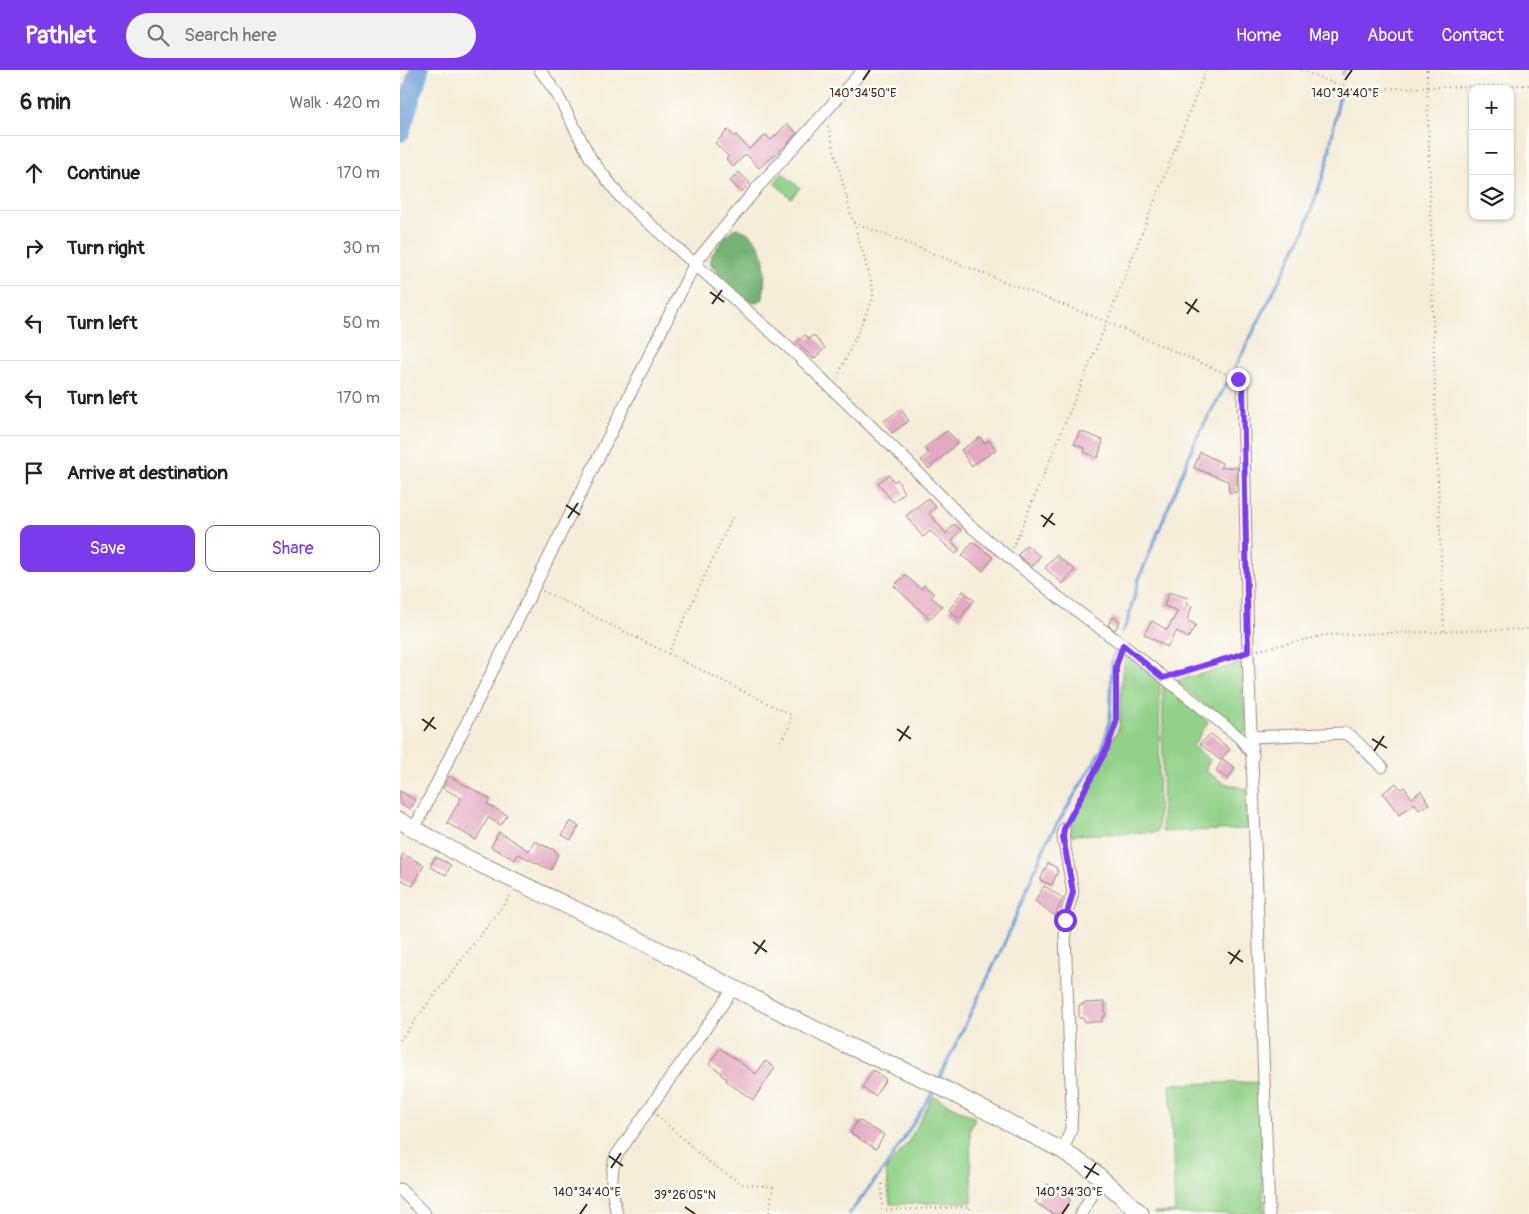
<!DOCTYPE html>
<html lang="en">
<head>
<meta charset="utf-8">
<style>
	:root { --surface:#fff; --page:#f2f2f2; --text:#222; --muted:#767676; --line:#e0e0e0; --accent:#7c3aed }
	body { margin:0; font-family:Pangolin,sans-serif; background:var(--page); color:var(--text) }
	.controls { position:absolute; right:15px; top:15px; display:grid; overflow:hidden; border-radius:10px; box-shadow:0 1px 4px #0004 }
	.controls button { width:45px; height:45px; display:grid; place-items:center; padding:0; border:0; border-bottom:1px solid var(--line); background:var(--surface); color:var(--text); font:25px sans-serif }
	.stop { position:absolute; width:15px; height:15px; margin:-11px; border:4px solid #7c3aed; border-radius:50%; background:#fff }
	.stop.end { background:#7c3aed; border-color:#fff; box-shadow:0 1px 5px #0008 }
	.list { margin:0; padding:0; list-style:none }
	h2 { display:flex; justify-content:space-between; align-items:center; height:65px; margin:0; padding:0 20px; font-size:21px }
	h2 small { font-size:16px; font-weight:400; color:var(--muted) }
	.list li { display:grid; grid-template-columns:32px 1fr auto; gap:15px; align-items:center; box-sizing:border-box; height:75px; padding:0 20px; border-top:1px solid var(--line) }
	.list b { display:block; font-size:19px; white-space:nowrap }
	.list em { font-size:16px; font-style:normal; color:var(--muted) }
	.actions { display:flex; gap:10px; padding:15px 20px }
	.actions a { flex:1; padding:11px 0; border:1px solid var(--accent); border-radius:10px; text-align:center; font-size:18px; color:var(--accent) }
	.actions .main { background:var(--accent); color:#fff }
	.icon { flex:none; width:28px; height:28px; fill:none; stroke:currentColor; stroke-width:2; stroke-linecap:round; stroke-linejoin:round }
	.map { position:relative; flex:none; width:1129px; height:1144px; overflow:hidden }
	header { display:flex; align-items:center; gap:30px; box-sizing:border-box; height:70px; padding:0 25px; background:var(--accent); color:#fff }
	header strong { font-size:24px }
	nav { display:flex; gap:28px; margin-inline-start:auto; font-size:18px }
	.search { width:350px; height:45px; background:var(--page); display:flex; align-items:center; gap:12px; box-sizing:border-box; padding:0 18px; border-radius:28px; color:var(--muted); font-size:19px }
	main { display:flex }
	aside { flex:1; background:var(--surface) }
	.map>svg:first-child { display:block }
</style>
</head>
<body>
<header>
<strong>Pathlet</strong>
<div class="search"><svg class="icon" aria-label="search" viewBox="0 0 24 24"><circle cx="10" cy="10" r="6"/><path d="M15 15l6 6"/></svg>Search here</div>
<nav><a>Home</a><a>Map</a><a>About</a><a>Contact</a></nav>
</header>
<main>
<aside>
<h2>6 min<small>Walk · 420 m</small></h2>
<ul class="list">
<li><svg class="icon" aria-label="ahead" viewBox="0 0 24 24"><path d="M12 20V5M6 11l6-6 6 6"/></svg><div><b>Continue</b></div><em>170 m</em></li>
<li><svg class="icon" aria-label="right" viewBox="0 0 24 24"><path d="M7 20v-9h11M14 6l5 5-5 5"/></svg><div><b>Turn right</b></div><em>30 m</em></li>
<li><svg class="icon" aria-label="left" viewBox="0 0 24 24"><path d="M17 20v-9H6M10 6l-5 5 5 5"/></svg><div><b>Turn left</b></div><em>50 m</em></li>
<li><svg class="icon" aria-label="left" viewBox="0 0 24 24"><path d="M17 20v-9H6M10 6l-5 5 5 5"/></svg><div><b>Turn left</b></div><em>170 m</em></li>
<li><svg class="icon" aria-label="arrive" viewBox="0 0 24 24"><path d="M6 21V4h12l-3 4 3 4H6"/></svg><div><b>Arrive at destination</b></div></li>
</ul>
<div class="actions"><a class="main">Save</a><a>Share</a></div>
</aside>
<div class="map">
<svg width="1129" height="1144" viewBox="0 0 1129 1144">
	<rect width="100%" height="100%" fill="#fdfcf7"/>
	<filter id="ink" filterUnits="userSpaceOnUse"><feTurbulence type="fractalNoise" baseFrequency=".02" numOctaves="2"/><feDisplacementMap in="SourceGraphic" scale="10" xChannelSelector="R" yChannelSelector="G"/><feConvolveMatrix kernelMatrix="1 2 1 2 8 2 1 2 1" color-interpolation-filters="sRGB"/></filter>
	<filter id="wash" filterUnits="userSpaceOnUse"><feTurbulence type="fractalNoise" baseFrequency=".0096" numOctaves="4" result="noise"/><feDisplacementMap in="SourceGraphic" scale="20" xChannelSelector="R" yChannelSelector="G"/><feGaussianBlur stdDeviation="1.12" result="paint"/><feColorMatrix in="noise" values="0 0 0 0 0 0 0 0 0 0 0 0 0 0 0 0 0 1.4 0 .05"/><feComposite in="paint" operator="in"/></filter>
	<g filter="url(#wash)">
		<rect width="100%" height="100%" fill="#f5edd9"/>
		<g fill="#92d288" stroke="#667e53">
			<path d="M 382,103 L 400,118 L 391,128 L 374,113 Z"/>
			<path d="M 727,585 L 760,613 L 758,762 L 671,765 L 671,756 L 675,747 L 719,657 L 722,600 Z"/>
			<path d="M 840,593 L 847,660 L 844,664 L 839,663 L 776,611 Z"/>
			<path d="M 763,615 L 808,652 L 793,676 L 810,690 L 805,701 L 824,713 L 847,719 L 848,759 L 762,762 Z"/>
			<path d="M 859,1012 L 864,1144 L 754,1144 L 753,1143 L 775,1142 L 770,1014 Z"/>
			<path d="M 533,1026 L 575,1048 L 570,1060 L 572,1132 L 490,1134 L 486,1100 L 509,1071 Z"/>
		</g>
		<path fill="#75b474" stroke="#586f49" d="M 335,158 C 369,165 366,201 363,229 C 345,242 321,208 311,194 L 310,188 L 326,165 Z"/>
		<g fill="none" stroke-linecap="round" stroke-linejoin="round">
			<g stroke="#6da0d9" stroke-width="3">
				<path d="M 943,4 L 944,0"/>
				<path d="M 835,298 L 905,159 L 927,94 L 940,22"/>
				<path d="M 722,562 L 727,553 L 739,509 L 796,369 L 827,313"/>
				<path d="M 539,1009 L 604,874 L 647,771 L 702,679 L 710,651 L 712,590 L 715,582"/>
				<path d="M 449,1144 L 487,1095 L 534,1020"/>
			</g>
			<path stroke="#6da0d9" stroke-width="20" d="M 0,62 L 19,0"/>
		</g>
		<g id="blocks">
			<g fill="#e4a8c3">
				<path d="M 387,54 L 397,63 L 382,79 L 359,98 L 346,84 L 333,97 L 326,89 L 329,87 L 315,73 L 328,60 L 334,67 L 336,65 L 349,79 L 366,65 L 371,70 Z"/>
				<path d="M 339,102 L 350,113 L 341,122 L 330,111 Z"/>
				<path d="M 405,265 L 409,269 L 413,265 L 425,278 L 414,289 L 397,272 Z"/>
				<path d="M 501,339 L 509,351 L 492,363 L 484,351 Z"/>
				<path d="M 547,361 L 558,372 L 529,399 L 521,390 L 529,383 L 524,378 Z"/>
				<path d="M 680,361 L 703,370 L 698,388 L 684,382 L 685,378 L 674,374 Z"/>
				<path d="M 580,367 L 584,373 L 589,370 L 596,380 L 571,396 L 561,380 Z"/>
				<path d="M 800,382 L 822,393 L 820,398 L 837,397 L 837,422 L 829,423 L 828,411 L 794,398 Z"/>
				<path d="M 489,405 L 494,412 L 497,409 L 504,423 L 493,432 L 478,413 Z"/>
				<path d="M 528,428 L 536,437 L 529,443 L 546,464 L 554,454 L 561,460 L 552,471 L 559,480 L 556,484 L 530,461 L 523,467 L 506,446 Z"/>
				<path d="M 572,472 L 593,487 L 583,501 L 562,486 Z"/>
				<path d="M 626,475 L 640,486 L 632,497 L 618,485 Z"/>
				<path d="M 656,485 L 675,500 L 663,514 L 645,498 Z"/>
				<path d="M 505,505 L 521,519 L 524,515 L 534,524 L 531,527 L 542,536 L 530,549 L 494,516 Z"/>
				<path d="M 563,521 L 574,530 L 560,549 L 549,540 Z"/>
				<path d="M 769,522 L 788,528 L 786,534 L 792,536 L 787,550 L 796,555 L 788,568 L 777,561 L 767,577 L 744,564 L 752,551 L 767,560 L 778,541 L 764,536 Z"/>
				<path d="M 713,547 L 720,551 L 715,560 L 708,555 Z"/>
				<path d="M 811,664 L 830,679 L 820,690 L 800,674 Z"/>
				<path d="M 823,689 L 835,698 L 828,709 L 816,701 Z"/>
				<path d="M 49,706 L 90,729 L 87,734 L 107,745 L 101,755 L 88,748 L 76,770 L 47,753 L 61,728 L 43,718 Z"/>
				<path d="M 996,713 L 1001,719 L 1004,717 L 1012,728 L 1021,721 L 1029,734 L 1019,740 L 1015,733 L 999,745 L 983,723 Z"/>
				<path d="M 0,721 L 15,730 L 10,739 L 0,734 Z"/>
				<path d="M 170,751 L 179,756 L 171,770 L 162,765 Z"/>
				<path d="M 99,762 L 129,781 L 134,771 L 154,780 L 158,784 L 151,800 L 118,784 L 115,790 L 91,777 Z"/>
				<path d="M 3,784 L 24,795 L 13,816 L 0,809 L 0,791 Z"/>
				<path d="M 35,787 L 51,795 L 46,805 L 30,797 Z"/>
				<path d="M 648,793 L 657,798 L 656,800 L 658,801 L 652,815 L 640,810 Z"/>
				<path d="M 644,816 L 663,828 L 655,846 L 635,831 Z"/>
				<path d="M 705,932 L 705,947 L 702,947 L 702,952 L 684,952 L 684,948 L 679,948 L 679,935 L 683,935 L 683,933 Z"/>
				<path d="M 320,978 L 356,1004 L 365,991 L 375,998 L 353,1030 L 326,1011 L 327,1009 L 321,1005 L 322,1003 L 309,994 Z"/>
				<path d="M 473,1000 L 486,1009 L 475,1026 L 462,1018 Z"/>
				<path d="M 458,1050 L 484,1065 L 476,1079 L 450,1063 Z"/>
				<path d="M 647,1114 L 671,1130 L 661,1144 L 653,1144 L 635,1132 Z"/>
			</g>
		</g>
	</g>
	<g filter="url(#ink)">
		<use href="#blocks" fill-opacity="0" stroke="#988c7c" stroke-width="1"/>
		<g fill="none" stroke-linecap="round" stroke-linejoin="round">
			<defs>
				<g id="street">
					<path d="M 140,0 L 157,24 L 191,89 L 222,129 L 398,286 L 505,389 L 569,455 L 658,527 L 723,575 L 840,668 L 853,685"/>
					<path d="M 843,317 L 848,582 L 869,1144"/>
					<path d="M 852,667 L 944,663 L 952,667 L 982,697"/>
					<path d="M 14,759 L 295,193 L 357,118 L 463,0"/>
					<path d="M 663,1081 L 671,1059 L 672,1036 L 665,865 L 665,850 L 673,822 L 663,767 L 664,759"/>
					<path d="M 0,1119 L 25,1144"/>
					<path d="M 217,1144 C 212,1123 209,1106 216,1086 L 333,919"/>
					<path d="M 681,1144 L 702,1108"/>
				</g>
				<path id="secondary" d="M 0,751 L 63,786 L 233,867 L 444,974 L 531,1012 L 663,1081 L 692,1100 L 741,1144"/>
			</defs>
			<use href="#street" stroke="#988c7c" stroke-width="13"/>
			<use href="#secondary" stroke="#988c7c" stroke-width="18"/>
			<g stroke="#988c7c" stroke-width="2" stroke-dasharray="1 4" stroke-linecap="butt">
				<path d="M 901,0 L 933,13 L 958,19 L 1129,15"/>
				<path d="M 1027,0 L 1036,366 L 1044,562"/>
				<path d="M 428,56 L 453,152 L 707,252 L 836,308"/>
				<path d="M 437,308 L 473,229 L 473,218 L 454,153"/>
				<path d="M 613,478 L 707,252 L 806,0"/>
				<path d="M 143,521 L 391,645 L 389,657 L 381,671"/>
				<path d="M 858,580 L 926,565 L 1129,559"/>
				<path d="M 268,584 L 333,446"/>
				<path d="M 776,604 L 837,586"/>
				<path d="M 669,750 C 682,725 713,678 715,652 C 718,629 712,608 720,586"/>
				<path d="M 0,970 L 111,825"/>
				<path d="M 257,1045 L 307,1091 L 342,1114 L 373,1117 L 369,1144"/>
				<path d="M 482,1114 L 482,1140 L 570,1137 L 570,1144"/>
			</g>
			<use href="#street" stroke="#fff" stroke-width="11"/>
			<use href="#secondary" stroke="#fff" stroke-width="16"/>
		</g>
	</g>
	<g fill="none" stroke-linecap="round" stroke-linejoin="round" filter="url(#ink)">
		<path stroke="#7c3aed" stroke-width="6" d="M 665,850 L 673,822 L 663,767 L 664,759 L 707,678 L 716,653 L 716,596 L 723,575 L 763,608 L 848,582 L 843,317 L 838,309"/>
	</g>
	<path fill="none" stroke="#3b2a1e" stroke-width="2" d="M 463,10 L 470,0M 945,10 L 952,0M 310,222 L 324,232M 785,232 L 799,242M 312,234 L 322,220M 787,244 L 797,229M 166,435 L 180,445M 641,445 L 655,455M 168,448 L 178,433M 643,457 L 653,443M 22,649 L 36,659M 497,659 L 511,669M 24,661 L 34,647M 972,669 L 987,678M 499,671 L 509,656M 974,681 L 984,666M 353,872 L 367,882M 828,882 L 843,892M 355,884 L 365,870M 830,894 L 840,880M 209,1086 L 223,1096M 684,1096 L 699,1105M 211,1098 L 221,1083M 686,1108 L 696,1093M 285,1137 L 295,1144M 180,1144 L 187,1134M 662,1144 L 669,1134"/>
	<g font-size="12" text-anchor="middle" fill="#3b2a1e" stroke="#fdfcf7" stroke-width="5" stroke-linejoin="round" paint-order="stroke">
		<text x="463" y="27">140°34'50"E</text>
		<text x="945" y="27">140°34'40"E</text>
		<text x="187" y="1126">140°34'40"E</text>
		<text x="669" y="1126">140°34'30"E</text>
		<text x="285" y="1129">39°26'05"N</text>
	</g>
</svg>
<div class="controls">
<button>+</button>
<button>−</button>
<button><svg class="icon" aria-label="layers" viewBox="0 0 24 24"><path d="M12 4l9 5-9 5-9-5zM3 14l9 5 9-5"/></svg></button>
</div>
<div class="stop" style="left:665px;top:850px"></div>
<div class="stop end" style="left:838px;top:309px"></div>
</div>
</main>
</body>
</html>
